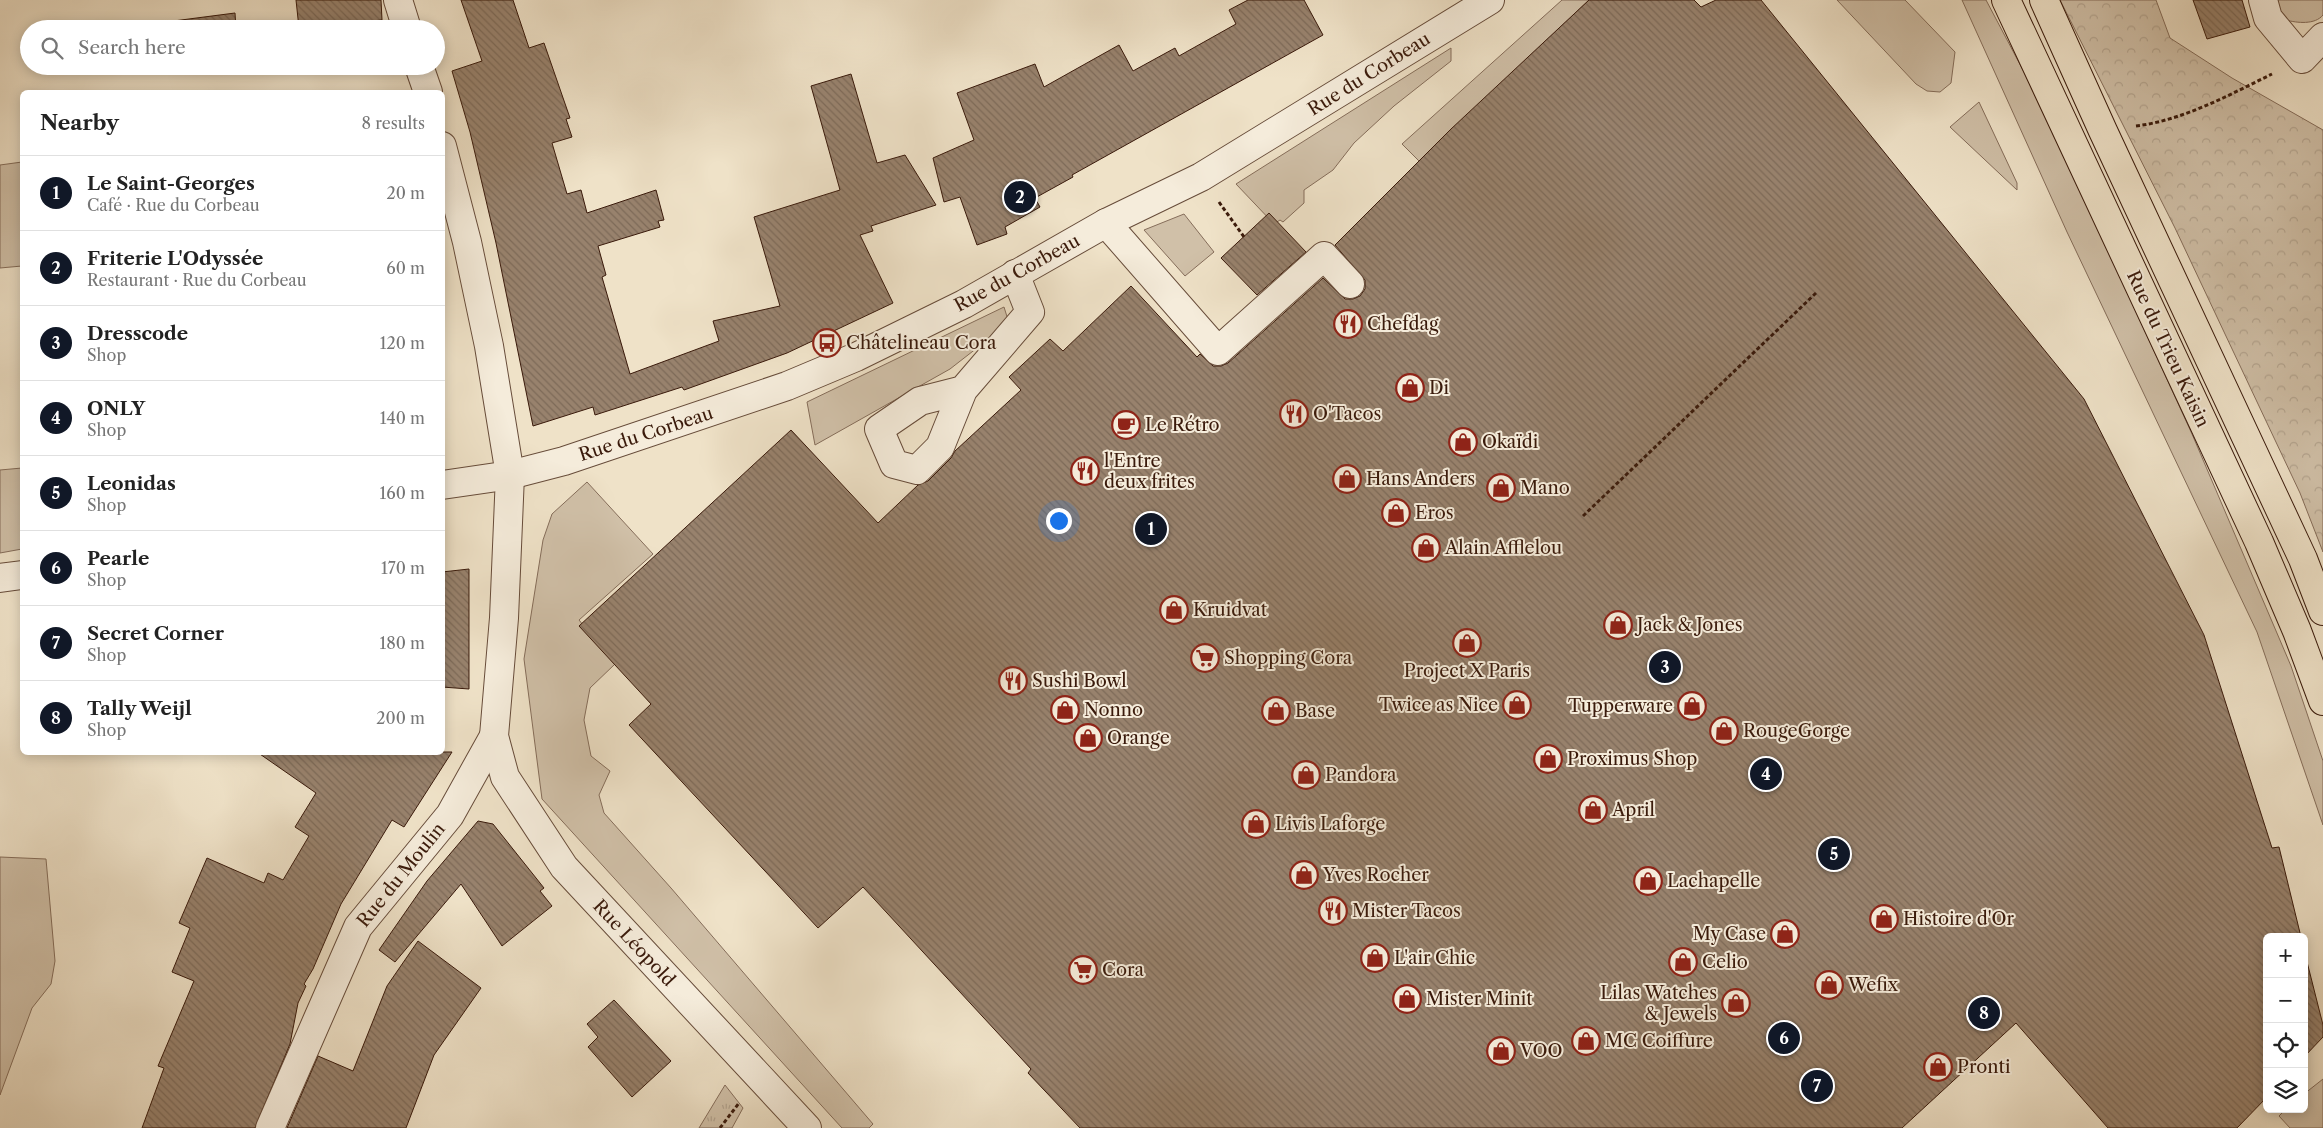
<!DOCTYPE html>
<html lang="en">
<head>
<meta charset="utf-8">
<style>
	:root { --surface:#fff; --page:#f2f2f2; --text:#222; --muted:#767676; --line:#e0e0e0; --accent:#111827 }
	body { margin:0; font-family:"Libre Caslon Text",serif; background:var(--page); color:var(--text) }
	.controls { position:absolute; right:15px; bottom:15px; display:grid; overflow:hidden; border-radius:8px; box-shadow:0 2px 12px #0003 }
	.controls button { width:45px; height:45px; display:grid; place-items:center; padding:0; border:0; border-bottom:1px solid var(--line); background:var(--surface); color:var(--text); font:25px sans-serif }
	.you { position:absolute; left:1058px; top:520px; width:18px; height:18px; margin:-12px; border:4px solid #fff; border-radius:50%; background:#1a73e8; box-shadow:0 0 0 8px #1a73e833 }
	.badge { display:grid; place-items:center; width:32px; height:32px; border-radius:50%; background:var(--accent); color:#fff; font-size:16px; font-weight:700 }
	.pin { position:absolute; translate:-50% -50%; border:2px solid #fff; box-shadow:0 1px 5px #0006 }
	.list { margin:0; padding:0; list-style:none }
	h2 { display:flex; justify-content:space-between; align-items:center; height:65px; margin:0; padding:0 20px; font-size:21px }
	h2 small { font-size:16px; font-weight:400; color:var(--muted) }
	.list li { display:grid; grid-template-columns:32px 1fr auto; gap:15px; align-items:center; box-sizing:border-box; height:75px; padding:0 20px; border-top:1px solid var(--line) }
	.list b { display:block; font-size:19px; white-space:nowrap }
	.list p { margin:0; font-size:16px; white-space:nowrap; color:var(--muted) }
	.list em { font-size:16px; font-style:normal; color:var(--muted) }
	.icon { flex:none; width:28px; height:28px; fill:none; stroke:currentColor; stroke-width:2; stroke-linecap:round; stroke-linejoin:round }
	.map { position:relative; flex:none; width:2323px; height:1128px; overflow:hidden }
	.search { position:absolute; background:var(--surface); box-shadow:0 2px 12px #0003; left:20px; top:20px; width:425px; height:55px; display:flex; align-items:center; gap:12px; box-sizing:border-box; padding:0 18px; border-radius:28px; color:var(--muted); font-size:19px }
	.panel { position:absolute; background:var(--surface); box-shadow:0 2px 12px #0003; left:20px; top:90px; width:425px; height:665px; border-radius:8px }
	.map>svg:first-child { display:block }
</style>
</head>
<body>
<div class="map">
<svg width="2323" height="1128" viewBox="0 0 2323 1128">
	<defs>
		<pattern id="forest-crowns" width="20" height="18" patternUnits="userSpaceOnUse" patternTransform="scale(1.25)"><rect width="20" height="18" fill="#d0c0a8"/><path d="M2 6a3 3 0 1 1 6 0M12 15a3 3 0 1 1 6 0" fill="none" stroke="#b3a48f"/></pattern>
		<pattern id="park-tufts" width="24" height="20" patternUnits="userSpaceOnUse" patternTransform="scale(1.25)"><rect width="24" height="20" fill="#d0c0a8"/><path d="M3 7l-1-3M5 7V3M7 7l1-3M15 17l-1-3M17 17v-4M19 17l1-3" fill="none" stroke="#b3a48f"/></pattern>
		<pattern id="building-back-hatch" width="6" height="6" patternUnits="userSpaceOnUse" patternTransform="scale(1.25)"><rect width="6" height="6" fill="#98826d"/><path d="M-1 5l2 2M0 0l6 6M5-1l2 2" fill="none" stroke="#7d6a58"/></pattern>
	</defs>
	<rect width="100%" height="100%" fill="#efe2c8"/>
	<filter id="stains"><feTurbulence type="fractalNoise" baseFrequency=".004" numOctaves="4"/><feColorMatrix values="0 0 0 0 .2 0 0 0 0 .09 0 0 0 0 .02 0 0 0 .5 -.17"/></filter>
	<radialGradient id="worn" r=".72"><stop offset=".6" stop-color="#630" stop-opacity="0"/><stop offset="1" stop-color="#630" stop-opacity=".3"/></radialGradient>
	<g fill="#d0c0a8" stroke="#856d5a">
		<path d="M 1562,0 L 1589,0 L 1419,161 L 1402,144 Z"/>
		<path d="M 1837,0 L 1905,0 L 1955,52 L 1951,83 L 1940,92 L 1927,91 L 1916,84 Z"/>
		<path d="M 1962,0 L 1986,0 L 2043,108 L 2192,434 L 2291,666 L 2323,761 L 2323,825 L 2257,632 L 2067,232 Z"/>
		<path d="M 2271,0 L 2323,0 L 2323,15 C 2315,25 2297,23 2286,20 Z"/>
		<path d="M 1451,48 L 1451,61 L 1394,106 L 1354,143 L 1333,170 L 1304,190 L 1304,203 L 1283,222 L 1280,220 L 1274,224 L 1236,184 Z"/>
		<path d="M 1979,102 L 2017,183 L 2017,190 L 1950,127 Z"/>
		<path d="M 22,162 L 22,266 L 0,268 L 0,165 Z"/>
		<path d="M 1184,214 L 1214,252 L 1185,276 L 1144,230 Z"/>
		<path d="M 1004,307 L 1009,323 L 950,369 L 815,445 L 807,402 Z"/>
		<path d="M 22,468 L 22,549 L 0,553 L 0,470 Z"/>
		<path d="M 587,482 L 653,554 L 579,620 L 615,664 L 590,688 L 584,720 L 591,756 L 610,771 L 599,795 L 604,813 L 671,888 L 873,1124 L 869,1128 L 842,1128 L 542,799 L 524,659 L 543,540 L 552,514 Z"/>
		<path d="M 0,857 L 46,859 L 55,961 L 51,984 L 32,1008 L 0,1095 Z"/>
		<path d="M 2323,1079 L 2323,1128 L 2290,1128 L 2279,1116 L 2286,1109 L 2304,1109 L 2304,1094 Z"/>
	</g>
	<path fill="url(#forest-crowns)" stroke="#856d5a" d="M 2060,0 L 2156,0 L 2170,38 L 2232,78 L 2323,130 L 2323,552 L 2300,493 L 2175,228 Z"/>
	<path fill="url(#park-tufts)" stroke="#856d5a" d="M 725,1085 L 743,1108 L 732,1128 L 699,1128 Z"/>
	<g fill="url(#building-back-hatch)" stroke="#3a1a0b">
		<path d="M 296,0 L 381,0 L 382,20 L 299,28 Z"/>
		<path d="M 461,0 L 513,0 L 529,48 L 544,43 L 570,118 L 566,119 L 572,137 L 552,143 L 567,194 L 581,190 L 587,213 L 656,190 L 664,220 L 658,221 L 660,227 L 598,246 L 606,275 L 602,277 L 630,374 L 719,341 L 713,321 L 780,306 L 754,217 L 840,190 L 811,86 L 851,74 L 877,163 L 905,155 L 936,205 L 871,226 L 873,231 L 860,235 L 893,303 L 787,353 L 684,390 L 682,387 L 595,415 L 593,407 L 533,426 L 496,243 L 470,132 L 452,71 L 482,61 Z"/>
		<path d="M 1248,0 L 1304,0 L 1323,35 L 1072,175 L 1073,177 L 1035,198 L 1040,207 L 1005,227 L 1007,234 L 977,245 L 960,197 L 944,202 L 933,158 L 974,140 L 957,93 L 1035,64 L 1044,87 L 1119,45 L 1133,71 L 1175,48 L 1179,56 L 1236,24 L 1229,10 Z"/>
		<path d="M 1589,0 L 1694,0 L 1701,7 L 1716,0 L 1761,0 L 2084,399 L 2204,635 L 2272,848 L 2279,847 L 2301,937 L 2267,937 L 2267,1097 L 2237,1128 L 2108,1128 L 2016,1023 L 1902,1128 L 1080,1128 L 1028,1073 L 1031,1069 L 863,887 L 818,928 L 629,725 L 651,704 L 579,626 L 791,430 L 878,523 L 918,485 L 928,481 L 951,458 L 955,451 L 1021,390 L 1009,377 L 1050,339 L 1063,351 L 1131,286 L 1197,357 L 1200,354 L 1213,366 L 1221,366 L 1228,363 L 1323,278 L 1345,299 L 1353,299 L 1360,296 L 1365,289 L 1365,280 L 1335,245 L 1451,129 Z"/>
		<path d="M 2193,0 L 2242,0 L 2250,27 L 2207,39 Z"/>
		<path d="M 235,13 L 236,29 L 136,29 L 135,26 Z"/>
		<path d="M 1269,213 L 1306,252 L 1257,295 L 1221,258 Z"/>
		<path d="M 469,569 L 469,689 L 442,687 L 442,572 Z"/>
		<path d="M 257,752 L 452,752 L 404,827 L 392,820 L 341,904 L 313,969 L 304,984 L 306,986 L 298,1003 L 290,1044 L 255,1128 L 142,1128 L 164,1068 L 158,1066 L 194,981 L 172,972 L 190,928 L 179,923 L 207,858 L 264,883 L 268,873 L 283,880 L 309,836 L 295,827 L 316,793 Z"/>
		<path d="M 478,821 L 493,824 L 544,888 L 540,891 L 552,906 L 502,946 L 461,884 L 395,962 L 379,950 L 427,881 Z"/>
		<path d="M 418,941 L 481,988 L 434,1055 L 406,1128 L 287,1128 L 318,1056 L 353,1071 L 387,986 Z"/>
		<path d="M 2304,950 L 2323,1025 L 2323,1037 L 2304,1057 Z"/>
		<path d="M 614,1000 L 671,1061 L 632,1097 L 588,1047 L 598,1037 L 587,1024 Z"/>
	</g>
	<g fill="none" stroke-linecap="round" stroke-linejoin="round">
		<defs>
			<g id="minor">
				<path d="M 398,0 L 407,29"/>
				<path d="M 2263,0 L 2268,18 L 2302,59 L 2323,37"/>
				<path d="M 419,66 L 428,92"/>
				<path d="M 442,146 L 467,242 L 489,346 L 510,475 L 504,618 L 494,736 L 505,777 L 564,867 L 807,1128"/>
				<path d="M 1106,223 L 1218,351 L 1324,256 L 1350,284"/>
				<path d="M 963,390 L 940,447 L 917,470 L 894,464 L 879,429 L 920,401 L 963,390 L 1030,312 L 1015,274"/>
				<path d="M 442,485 L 510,475 L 564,461 L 787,386 L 856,357 L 964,304 L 1106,223 L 1201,177 L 1490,0"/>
				<path d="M 0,578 L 22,575"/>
				<path d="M 270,1128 L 358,927 L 450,815 L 494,736"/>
			</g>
			<g id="major">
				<path d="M 2006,0 L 2259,542 L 2297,631 L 2323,701"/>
				<path d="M 2044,0 L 2103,131 L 2303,559 L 2323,611"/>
			</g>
		</defs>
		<use href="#minor" stroke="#674c3a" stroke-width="30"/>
		<use href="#major" stroke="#3a1a0b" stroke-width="30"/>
		<g stroke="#3a1a0b" stroke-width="3" stroke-dasharray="4 2.5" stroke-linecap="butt">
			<path d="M 2136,126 C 2184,120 2229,95 2272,74"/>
			<path d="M 1219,202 L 1244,237"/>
			<path d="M 1583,516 L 1816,293"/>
			<path d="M 720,1128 L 739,1103"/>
		</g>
		<use href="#minor" stroke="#f5ecdb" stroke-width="28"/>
		<use href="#major" stroke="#efe2c8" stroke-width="28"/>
	</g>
	<defs>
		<symbol id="restaurant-ring" viewBox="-11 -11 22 22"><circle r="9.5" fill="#f5ecdb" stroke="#8f2418" stroke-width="1.5"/><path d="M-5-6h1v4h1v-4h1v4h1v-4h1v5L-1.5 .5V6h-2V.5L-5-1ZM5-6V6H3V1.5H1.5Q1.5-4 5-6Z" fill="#8f2418"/></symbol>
		<symbol id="bus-ring" viewBox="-11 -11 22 22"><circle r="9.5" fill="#f5ecdb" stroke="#8f2418" stroke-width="1.5"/><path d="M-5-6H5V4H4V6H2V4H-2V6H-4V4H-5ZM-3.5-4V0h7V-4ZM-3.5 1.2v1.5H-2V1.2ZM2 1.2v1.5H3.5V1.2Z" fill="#8f2418"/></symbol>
		<symbol id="shop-ring" viewBox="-11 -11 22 22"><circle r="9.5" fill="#f5ecdb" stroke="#8f2418" stroke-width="1.5"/><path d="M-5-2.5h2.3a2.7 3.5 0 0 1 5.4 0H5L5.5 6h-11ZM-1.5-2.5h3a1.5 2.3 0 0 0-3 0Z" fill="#8f2418"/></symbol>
		<symbol id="cafe-ring" viewBox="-11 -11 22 22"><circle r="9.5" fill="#f5ecdb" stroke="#8f2418" stroke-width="1.5"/><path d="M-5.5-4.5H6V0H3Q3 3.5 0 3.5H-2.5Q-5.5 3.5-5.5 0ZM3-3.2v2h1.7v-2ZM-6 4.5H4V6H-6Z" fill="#8f2418"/></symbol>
		<symbol id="supermarket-ring" viewBox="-11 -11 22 22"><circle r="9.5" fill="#f5ecdb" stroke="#8f2418" stroke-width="1.5"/><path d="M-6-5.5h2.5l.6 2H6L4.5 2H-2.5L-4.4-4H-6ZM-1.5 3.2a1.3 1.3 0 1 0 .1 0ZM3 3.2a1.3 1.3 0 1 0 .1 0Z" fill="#8f2418"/></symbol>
	</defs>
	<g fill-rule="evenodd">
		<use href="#restaurant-ring" x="1332" y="308" width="32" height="32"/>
		<use href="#bus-ring" x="811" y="327" width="32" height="32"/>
		<use href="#shop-ring" x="1394" y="372" width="32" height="32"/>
		<use href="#restaurant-ring" x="1278" y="398" width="32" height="32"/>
		<use href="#cafe-ring" x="1110" y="409" width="32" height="32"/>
		<use href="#shop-ring" x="1447" y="426" width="32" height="32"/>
		<use href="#restaurant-ring" x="1069" y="455" width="32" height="32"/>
		<use href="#shop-ring" x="1331" y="463" width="32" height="32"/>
		<use href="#shop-ring" x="1485" y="472" width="32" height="32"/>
		<use href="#shop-ring" x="1380" y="497" width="32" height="32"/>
		<use href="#shop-ring" x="1410" y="532" width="32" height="32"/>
		<use href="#shop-ring" x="1158" y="594" width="32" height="32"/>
		<use href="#shop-ring" x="1602" y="609" width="32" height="32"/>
		<use href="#shop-ring" x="1451" y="627" width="32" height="32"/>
		<use href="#supermarket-ring" x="1189" y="642" width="32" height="32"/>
		<use href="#restaurant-ring" x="997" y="665" width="32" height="32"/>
		<use href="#shop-ring" x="1501" y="689" width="32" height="32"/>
		<use href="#shop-ring" x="1676" y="690" width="32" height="32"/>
		<use href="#shop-ring" x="1049" y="694" width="32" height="32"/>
		<use href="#shop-ring" x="1260" y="695" width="32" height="32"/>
		<use href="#shop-ring" x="1708" y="715" width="32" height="32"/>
		<use href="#shop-ring" x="1072" y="722" width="32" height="32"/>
		<use href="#shop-ring" x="1532" y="743" width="32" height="32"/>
		<use href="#shop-ring" x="1290" y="759" width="32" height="32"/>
		<use href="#shop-ring" x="1577" y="794" width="32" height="32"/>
		<use href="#shop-ring" x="1240" y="808" width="32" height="32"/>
		<use href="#shop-ring" x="1288" y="859" width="32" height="32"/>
		<use href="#shop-ring" x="1632" y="865" width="32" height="32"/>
		<use href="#restaurant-ring" x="1317" y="895" width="32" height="32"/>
		<use href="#shop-ring" x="1868" y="903" width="32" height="32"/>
		<use href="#shop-ring" x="1769" y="918" width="32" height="32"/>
		<use href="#shop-ring" x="1359" y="942" width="32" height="32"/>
		<use href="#shop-ring" x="1667" y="946" width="32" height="32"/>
		<use href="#supermarket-ring" x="1067" y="954" width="32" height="32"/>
		<use href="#shop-ring" x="1813" y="969" width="32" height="32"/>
		<use href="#shop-ring" x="1391" y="983" width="32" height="32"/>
		<use href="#shop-ring" x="1720" y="987" width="32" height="32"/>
		<use href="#shop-ring" x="1570" y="1025" width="32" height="32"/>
		<use href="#shop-ring" x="1485" y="1035" width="32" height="32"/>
		<use href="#shop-ring" x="1922" y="1051" width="32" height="32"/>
	</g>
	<g text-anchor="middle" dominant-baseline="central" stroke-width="4" stroke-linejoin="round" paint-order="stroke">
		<g font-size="18" fill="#3a1a0b" stroke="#f5ecdb">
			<text transform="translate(1369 74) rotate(-32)">Rue du Corbeau</text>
			<text transform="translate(1017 273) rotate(-29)">Rue du Corbeau</text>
			<text transform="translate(2168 349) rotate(65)">Rue du Trieu Kaisin</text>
			<text transform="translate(646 434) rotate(-18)">Rue du Corbeau</text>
			<text transform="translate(401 875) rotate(-51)">Rue du Moulin</text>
			<text transform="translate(634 943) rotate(47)">Rue Léopold</text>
		</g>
		<g font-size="18" fill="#3a1a0b" stroke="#f5ecdb" text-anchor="start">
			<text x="1367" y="324">Chefdag</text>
			<text x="846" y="343">Châtelineau Cora</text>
			<text x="1429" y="388">Di</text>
			<text x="1313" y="414">O'Tacos</text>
			<text x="1145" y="425">Le Rétro</text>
			<text x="1482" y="442">Okaïdi</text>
			<text x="1104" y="461">l'Entre<tspan x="1104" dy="21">deux frites</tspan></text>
			<text x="1366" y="479">Hans Anders</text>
			<text x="1520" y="488">Mano</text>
			<text x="1415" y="513">Eros</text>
			<text x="1445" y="548">Alain Afflelou</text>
			<text x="1193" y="610">Kruidvat</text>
			<text x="1637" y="625">Jack &amp; Jones</text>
			<text x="1224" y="658">Shopping Cora</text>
			<text x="1467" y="671" text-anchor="middle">Project X Paris</text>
			<text x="1032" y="681">Sushi Bowl</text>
			<text x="1498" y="705" text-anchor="end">Twice as Nice</text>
			<text x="1673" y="706" text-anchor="end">Tupperware</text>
			<text x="1084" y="710">Nonno</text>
			<text x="1295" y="711">Base</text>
			<text x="1743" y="731">RougeGorge</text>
			<text x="1107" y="738">Orange</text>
			<text x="1567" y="759">Proximus Shop</text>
			<text x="1325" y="775">Pandora</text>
			<text x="1612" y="810">April</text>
			<text x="1275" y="824">Livis Laforge</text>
			<text x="1323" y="875">Yves Rocher</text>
			<text x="1667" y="881">Lachapelle</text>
			<text x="1352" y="911">Mister Tacos</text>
			<text x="1903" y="919">Histoire d'Or</text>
			<text x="1766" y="934" text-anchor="end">My Case</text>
			<text x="1394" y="958">L'air Chic</text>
			<text x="1702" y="962">Celio</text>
			<text x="1102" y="970">Cora</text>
			<text x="1848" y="985">Wefix</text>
			<text x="1717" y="993" text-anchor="end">Lilas Watches<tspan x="1717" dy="21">&amp; Jewels</tspan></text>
			<text x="1426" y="999">Mister Minit</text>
			<text x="1605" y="1041">MC Coiffure</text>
			<text x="1520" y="1051">VOO</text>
			<text x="1957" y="1067">Pronti</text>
		</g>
	</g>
	<rect width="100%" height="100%" filter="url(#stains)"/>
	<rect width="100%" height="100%" fill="url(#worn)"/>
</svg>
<div class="controls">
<button>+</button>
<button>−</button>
<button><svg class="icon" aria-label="locate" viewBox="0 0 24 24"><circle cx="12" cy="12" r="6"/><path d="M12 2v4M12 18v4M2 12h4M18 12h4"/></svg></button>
<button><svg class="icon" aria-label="layers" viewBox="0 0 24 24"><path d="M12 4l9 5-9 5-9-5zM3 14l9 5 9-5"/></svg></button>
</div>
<div class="you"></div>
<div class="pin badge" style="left:1151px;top:529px">1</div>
<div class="pin badge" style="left:1020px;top:197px">2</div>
<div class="pin badge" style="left:1665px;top:667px">3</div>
<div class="pin badge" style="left:1766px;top:774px">4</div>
<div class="pin badge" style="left:1834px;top:854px">5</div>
<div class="pin badge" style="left:1784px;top:1038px">6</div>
<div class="pin badge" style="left:1817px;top:1086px">7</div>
<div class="pin badge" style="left:1984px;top:1013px">8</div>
<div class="search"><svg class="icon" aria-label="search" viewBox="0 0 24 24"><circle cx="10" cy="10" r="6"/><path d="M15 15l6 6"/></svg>Search here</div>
<section class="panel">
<h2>Nearby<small>8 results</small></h2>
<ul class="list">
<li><span class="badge">1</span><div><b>Le Saint-Georges</b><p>Café · Rue du Corbeau</p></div><em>20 m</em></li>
<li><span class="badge">2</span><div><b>Friterie L'Odyssée</b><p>Restaurant · Rue du Corbeau</p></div><em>60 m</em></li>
<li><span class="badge">3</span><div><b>Dresscode</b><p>Shop</p></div><em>120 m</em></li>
<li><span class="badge">4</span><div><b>ONLY</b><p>Shop</p></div><em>140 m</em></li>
<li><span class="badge">5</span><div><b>Leonidas</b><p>Shop</p></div><em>160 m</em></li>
<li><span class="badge">6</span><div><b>Pearle</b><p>Shop</p></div><em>170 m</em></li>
<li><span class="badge">7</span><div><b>Secret Corner</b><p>Shop</p></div><em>180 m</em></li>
<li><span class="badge">8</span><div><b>Tally Weijl</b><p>Shop</p></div><em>200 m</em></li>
</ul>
</section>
</div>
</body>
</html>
